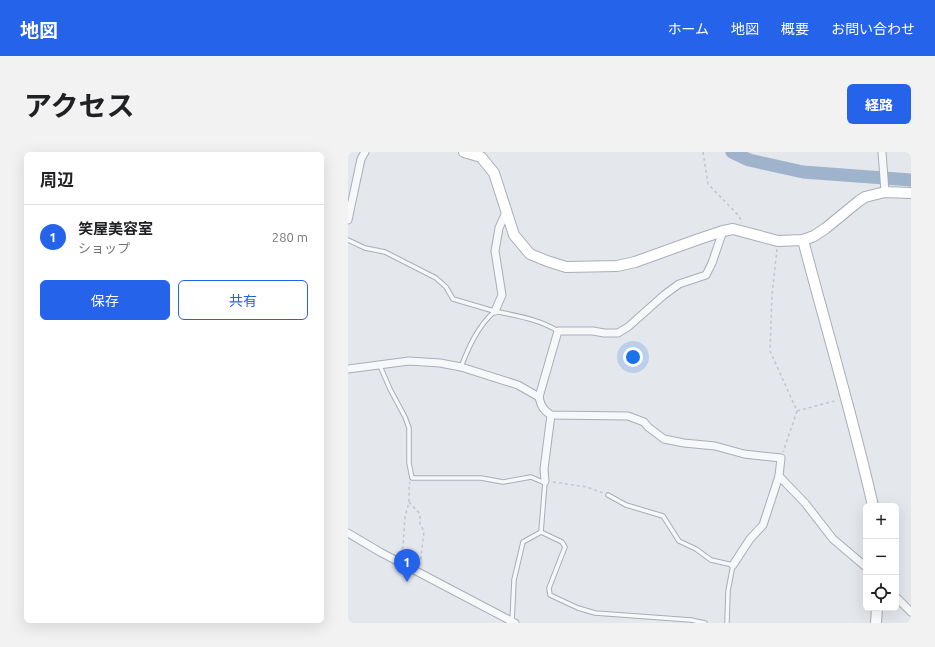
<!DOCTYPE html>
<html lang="ja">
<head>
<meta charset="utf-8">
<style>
	:root { --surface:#fff; --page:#f2f2f2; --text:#202124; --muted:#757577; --line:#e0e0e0; --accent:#2563eb }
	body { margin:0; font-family:Ubuntu,"Noto Sans JP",sans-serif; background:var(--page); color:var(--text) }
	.controls { position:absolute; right:12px; bottom:12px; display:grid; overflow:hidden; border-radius:6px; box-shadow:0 4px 16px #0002 }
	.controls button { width:36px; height:36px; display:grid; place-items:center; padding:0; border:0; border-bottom:1px solid var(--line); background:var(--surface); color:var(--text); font:20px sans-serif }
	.you { position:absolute; left:285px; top:205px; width:14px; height:14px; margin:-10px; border:3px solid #fff; border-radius:50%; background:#1a73e8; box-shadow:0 0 0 6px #1a73e833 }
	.badge { display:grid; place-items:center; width:26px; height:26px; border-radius:50%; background:var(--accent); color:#fff; font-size:13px; font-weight:700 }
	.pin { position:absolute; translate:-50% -33px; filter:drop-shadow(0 1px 2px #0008) }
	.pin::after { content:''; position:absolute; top:21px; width:14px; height:12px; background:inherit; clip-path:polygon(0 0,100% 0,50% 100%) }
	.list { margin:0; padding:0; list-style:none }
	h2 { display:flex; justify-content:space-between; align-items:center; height:52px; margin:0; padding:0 16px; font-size:17px }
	h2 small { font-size:13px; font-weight:400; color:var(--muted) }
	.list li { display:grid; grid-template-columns:26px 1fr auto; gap:12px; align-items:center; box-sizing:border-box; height:64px; padding:0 16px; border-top:1px solid var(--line) }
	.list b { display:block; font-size:15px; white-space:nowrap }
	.list p { margin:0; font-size:13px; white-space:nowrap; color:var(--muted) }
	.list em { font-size:13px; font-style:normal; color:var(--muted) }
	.actions { display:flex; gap:8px; padding:12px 16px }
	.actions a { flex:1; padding:9px 0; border:1px solid var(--accent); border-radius:6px; text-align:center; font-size:14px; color:var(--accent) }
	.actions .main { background:var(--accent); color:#fff }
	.icon { flex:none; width:22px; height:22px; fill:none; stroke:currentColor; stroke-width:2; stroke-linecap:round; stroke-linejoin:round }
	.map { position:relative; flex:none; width:563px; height:471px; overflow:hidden; border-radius:6px }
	header { display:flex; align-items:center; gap:24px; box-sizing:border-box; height:56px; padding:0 20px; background:var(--accent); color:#fff }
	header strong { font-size:19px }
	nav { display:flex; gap:22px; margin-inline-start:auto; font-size:14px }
	.intro { display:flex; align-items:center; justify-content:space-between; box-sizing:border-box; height:96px; padding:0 24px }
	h1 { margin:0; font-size:28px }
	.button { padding:10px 18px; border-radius:6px; background:var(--accent); color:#fff; font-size:14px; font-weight:700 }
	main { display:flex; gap:24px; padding:0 24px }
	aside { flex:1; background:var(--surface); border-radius:6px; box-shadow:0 4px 16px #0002 }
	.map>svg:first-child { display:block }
</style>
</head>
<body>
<header>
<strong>地図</strong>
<nav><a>ホーム</a><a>地図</a><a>概要</a><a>お問い合わせ</a></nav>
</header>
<div class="intro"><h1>アクセス</h1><a class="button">経路</a></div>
<main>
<aside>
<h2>周辺<small></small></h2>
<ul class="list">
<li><span class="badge">1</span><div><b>笑屋美容室</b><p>ショップ</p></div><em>280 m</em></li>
</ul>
<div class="actions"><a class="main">保存</a><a>共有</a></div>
</aside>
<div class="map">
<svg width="563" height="471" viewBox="0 0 563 471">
	<rect width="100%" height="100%" fill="#e4e7ec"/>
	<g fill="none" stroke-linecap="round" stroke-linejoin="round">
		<path stroke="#9fb4cc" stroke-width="13" d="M 384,0 L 401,8 L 455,20 L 563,28"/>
		<defs>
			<g id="lane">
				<path d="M 0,88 L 17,96 L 37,100 L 88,126 L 98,135 L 105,147 C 119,151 132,155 146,159 C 169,164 191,167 210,179"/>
				<path d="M 32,214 L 42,237 L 57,265 L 61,276 L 61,311 L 64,326 L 133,326 L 155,330 L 183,325 L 197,331"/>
				<path d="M 113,215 C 121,194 130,174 147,159"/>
				<path d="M 260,343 L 278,353 L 315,364 L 331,389 L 348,397 L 363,408 L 385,413 L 380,439 L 379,471"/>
				<path d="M 193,380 L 214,390 L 217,395 L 201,436 L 202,443 L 230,456 L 247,461 L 343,468 L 357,471"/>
				<path d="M 164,470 L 166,428 L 175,390 L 193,380 L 197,330"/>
			</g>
			<g id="street">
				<path d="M 534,0 L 537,40"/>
				<path d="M 0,68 L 13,7 L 17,0"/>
				<path d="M 375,79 L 364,111 L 358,123 L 331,132 L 316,143 L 280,175 L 270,181 L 256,181 L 245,179 L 210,179 L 191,245 C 193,254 195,258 203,263 L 280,264 L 296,270 L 300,275 L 316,287 L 336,291 L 367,294 L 396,302 L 433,306 L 431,324 L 415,373 L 402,387 L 385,413"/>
				<path d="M 147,159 L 154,143 L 147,99 L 151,76 L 158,60"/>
				<path d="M 0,217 L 61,209 L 92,211 L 113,215 L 170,233 L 191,245"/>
				<path d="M 431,324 L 457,351 L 485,387 L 518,415"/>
				<path d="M 197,329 L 196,317 L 203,263"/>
				<path d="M 0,381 L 32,400 L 167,471"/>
				<path d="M 548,445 L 563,460"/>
			</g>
			<g id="secondary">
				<path d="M 116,0 L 133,5 L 146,21 L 166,83 L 182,102 L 199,109 L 218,115 L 269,114 L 287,110 L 351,87 L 375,79 L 385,77 L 430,89 L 455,88 L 466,84 L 478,76 L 511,49 L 517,45 L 537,40 L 563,41"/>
				<path d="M 455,88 C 478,176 505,265 525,354"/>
				<path d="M 528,471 L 529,456"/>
			</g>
		</defs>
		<use href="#lane" stroke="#a9aeb7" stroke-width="5.5"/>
		<use href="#street" stroke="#a9aeb7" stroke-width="9"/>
		<use href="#secondary" stroke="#a9aeb7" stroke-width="12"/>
		<g stroke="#c2c5cb" stroke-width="1.5" stroke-dasharray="3 3" stroke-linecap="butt">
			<path d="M 355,0 L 360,32 L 391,64 L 394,71"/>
			<path d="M 429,97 L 424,143 L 422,199 L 449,259 L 435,300"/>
			<path d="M 449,259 L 490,248"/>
			<path d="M 205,330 L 239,335 L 255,341"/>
			<path d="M 61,350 L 72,362 L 72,372 L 76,379 L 72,413"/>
			<path d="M 53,403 L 55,394 L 57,365 L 61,350 L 61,333 L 62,330"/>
		</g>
		<use href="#lane" stroke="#f7f8fa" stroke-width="3.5"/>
		<use href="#street" stroke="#f7f8fa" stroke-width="7"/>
		<use href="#secondary" stroke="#fff" stroke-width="10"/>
	</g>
</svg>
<div class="controls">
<button>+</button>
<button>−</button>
<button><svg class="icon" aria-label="locate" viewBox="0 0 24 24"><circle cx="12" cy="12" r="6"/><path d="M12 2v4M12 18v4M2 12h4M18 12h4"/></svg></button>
</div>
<div class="you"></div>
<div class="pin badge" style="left:59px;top:430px">1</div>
</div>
</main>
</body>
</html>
